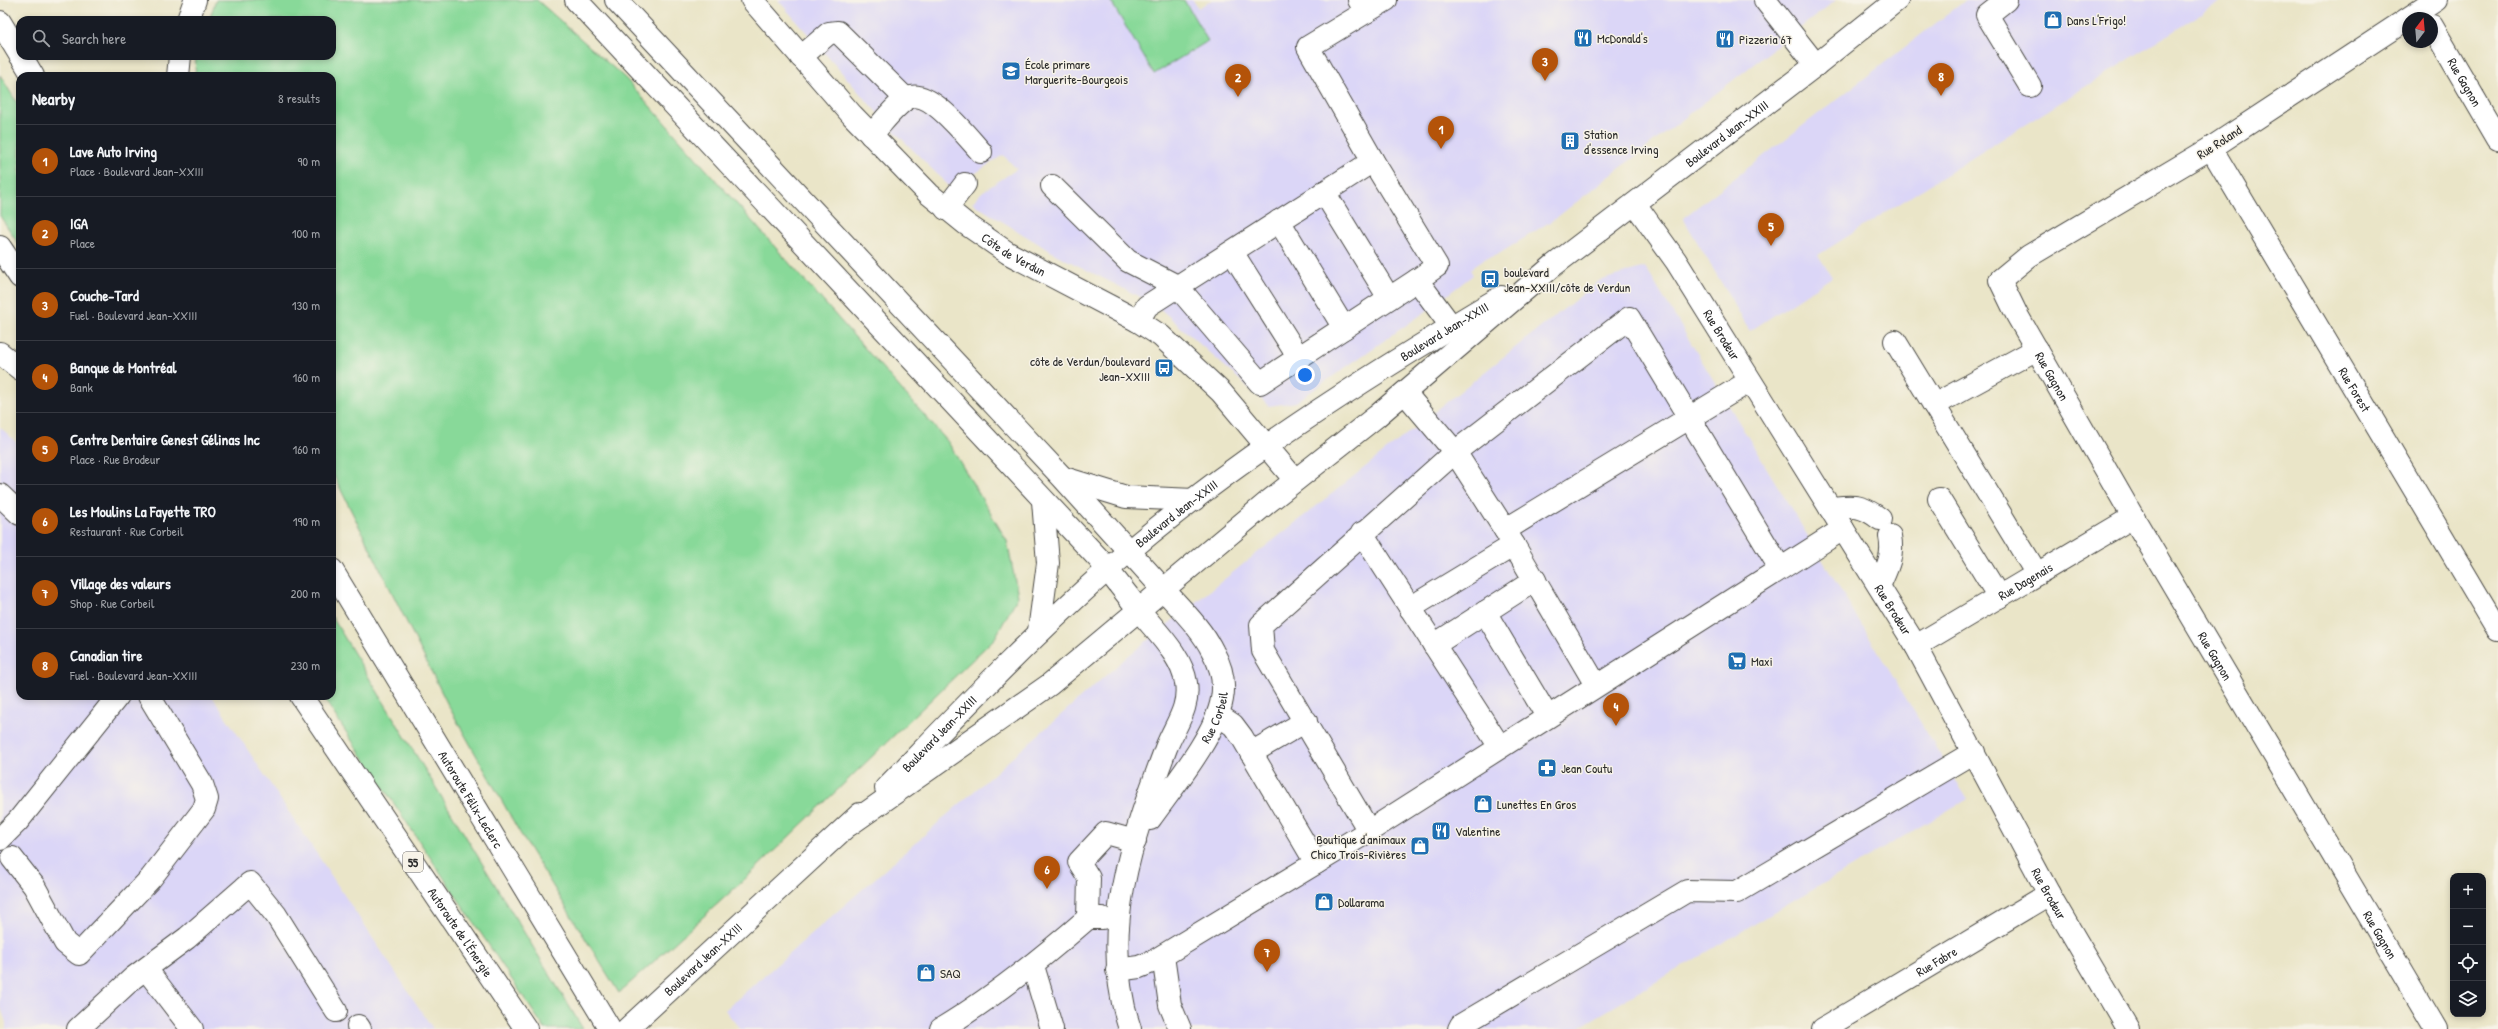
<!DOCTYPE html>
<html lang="en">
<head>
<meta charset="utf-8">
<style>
	:root { --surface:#171b24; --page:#242831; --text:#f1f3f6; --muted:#9ea1a6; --line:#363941; --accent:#b45309 }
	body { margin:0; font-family:"Patrick Hand",sans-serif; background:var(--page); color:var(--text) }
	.controls { position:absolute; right:12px; bottom:12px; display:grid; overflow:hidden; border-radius:8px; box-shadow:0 2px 6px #0003 }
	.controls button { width:36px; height:36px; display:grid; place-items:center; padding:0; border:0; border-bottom:1px solid var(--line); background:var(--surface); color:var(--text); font:20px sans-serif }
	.compass { position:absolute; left:2402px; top:12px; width:36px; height:36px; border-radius:50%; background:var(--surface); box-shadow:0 2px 6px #0003; rotate:16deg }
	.you { position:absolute; left:1305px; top:375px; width:14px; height:14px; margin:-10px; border:3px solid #fff; border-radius:50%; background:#1a73e8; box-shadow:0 0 0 6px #1a73e833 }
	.badge { display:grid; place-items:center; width:26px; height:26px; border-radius:50%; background:var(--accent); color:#fff; font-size:13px; font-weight:700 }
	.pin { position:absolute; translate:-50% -33px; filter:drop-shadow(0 1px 2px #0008) }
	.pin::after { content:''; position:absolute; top:21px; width:14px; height:12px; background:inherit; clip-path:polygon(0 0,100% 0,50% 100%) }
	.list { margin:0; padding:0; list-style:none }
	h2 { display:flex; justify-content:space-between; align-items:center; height:52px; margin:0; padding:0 16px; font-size:17px }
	h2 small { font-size:13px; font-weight:400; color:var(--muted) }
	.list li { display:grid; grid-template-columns:26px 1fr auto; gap:12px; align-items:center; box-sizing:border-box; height:72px; padding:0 16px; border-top:1px solid var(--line) }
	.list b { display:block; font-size:15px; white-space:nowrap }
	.list p { margin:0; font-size:13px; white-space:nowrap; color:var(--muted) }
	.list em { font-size:13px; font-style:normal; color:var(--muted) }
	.icon { flex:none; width:22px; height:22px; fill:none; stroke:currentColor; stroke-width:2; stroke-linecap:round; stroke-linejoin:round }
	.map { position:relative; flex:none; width:2498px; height:1029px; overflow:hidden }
	.search { position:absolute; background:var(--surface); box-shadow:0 2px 6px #0003; left:16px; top:16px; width:320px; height:44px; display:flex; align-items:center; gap:10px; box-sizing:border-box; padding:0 14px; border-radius:12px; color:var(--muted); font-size:15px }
	.panel { position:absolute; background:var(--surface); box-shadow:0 2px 6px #0003; left:16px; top:72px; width:320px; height:628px; border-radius:12px }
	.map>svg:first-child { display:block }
</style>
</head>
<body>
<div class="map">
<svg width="2498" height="1029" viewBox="0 0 2498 1029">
	<rect width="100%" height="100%" fill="#f7f3e8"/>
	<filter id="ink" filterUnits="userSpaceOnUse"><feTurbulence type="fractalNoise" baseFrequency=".025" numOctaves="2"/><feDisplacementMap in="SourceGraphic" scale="8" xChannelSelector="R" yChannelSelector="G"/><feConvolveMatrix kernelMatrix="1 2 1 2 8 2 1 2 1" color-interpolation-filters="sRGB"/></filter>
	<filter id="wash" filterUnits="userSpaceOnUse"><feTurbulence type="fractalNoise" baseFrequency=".012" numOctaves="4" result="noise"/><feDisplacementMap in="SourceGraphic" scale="16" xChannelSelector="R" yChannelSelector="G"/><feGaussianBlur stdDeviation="0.9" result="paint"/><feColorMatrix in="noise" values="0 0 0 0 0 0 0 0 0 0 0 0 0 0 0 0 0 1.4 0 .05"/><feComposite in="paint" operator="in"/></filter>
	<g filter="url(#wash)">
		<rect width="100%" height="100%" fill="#eae5c8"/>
		<g fill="#dbd6f7">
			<path d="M 778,0 L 1193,0 L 1198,8 L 1212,0 L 1836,0 L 1556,218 L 1497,255 L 1484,259 L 1470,269 L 1473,275 L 1425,312 L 1296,402 L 1269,406 L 1156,305 L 1057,255 L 972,203 L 982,192 L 1017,169 L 1003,155 L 956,186 L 949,186 L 887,124 Z"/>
			<path d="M 1966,0 L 2223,0 L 1818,255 L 1832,277 L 1750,331 L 1683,218 Z"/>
			<path d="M 1645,267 L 1967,799 L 1576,1029 L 740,1029 L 725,1010 L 1128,656 L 1599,281 Z"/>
			<path d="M 0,427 L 20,446 L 20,696 L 212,696 L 433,1029 L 6,1029 L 6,1022 L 0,1005 Z"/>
		</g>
		<g fill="#88d999" stroke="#5a8262">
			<path d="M 216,0 L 537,0 L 626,79 L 948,442 L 1007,541 L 1018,596 L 995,638 L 745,879 L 619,993 L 520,833 L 448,705 L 332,472 L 332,76 L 195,76 L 196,56 L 332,56 L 332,20 L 209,20 Z"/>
			<path d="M 1110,0 L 1184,0 L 1208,41 L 1154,74 Z"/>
			<path d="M 0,75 L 20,108 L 20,246 L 0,216 Z"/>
			<path d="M 332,617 L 583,1029 L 545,1029 L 322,696 L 332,696 Z"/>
		</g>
	</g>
	<g filter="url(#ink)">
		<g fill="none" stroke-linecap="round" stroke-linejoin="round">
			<defs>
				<g id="minor">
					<path id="s1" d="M 752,0 L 852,115 L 929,194 L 966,224 L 1008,253 L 1138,321 L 1161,336 L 1221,392 L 1295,480"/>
					<path d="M 1359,0 L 1366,12 L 1308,47 L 1373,161 L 1437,266 L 1417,280 L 1460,338"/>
					<path d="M 1765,0 L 1816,65"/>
					<path d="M 2006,0 L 1987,15 L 2030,86"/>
					<path id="s2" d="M 2436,0 L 2211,148 L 2029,256 L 2000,280 L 2017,315 L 2133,517 L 2436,1029"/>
					<path d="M 1366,12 L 1386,0"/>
					<path id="s3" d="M 2432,26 L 2498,139"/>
					<path d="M 801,57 L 829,33 L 838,32 L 906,99"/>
					<path d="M 871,135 C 882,124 894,106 908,98 C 929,87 968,138 981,152"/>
					<path id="s4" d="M 2211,148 L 2498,630"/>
					<path d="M 1052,186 L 1128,261 L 1177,286 L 1260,383 L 1417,280"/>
					<path d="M 1324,192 L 1389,298"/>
					<path id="s5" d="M 1635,204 L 1676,261 L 1916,646 L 2049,894 L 2128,1029"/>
					<path d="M 946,209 L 965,184"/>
					<path d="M 1279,221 L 1344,328"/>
					<path d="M 1232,252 L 1299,358"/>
					<path d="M 1138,321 L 1147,306 L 1373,161"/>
					<path d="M 1895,341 L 2037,574"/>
					<path d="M 1405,393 L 1455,452 L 1505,530 L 1750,381"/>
					<path d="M 1934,405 L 2037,349"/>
					<path d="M 0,495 L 20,514"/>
					<path d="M 1939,499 L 1999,597"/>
					<path d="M 1830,508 C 1853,506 1861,504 1880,519"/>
					<path d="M 1505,530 L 1596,685"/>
					<path d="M 1362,533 L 1500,747"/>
					<path d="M 1879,586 C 1887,568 1894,556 1890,536"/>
					<path d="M 1410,608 L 1514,545"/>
					<path d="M 1485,612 L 1547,716"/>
					<path d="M 1434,645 L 1535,580"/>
					<path id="s6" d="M 1916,646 L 2133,517"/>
					<path d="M 1218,715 L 1233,725 L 1242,737 L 1316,863"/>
					<path d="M 1251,753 L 1306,721"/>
					<path id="s7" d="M 886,788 C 958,714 1029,639 1106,571 C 1225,466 1366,377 1501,297"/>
					<path id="s8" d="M 1150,819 C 1172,788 1216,735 1222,699 C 1225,683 1221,666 1213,652 C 1202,629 1181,609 1164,590"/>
					<path id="s9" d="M 849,825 L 1049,685 L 1268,502 L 1377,416 L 1554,265 L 1816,65 L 1897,0"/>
					<path d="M 1369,831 L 1263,651 L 1261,625 L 1455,452 L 1629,318 L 1780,568"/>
					<path d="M 0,839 L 18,821 L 118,696"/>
					<path d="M 12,858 L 34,886 L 65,943 L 79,954 L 151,878 L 204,809 L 207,799 L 202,784 L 149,696"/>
					<path d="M 1102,918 L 1088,918 L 1089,878 L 1079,862 L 1106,833 L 1135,841"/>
					<path d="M 1163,956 L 1170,1005 L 1180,1029"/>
					<path d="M 1033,966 L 1052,1029"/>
					<path d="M 146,969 L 192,1029"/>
					<path d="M 1117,970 L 1139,967 L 1154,961 L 1369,831 L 1843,529"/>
					<path d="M 358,1026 L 360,1029"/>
					<path d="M 78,1029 L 133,978 L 187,938 L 250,883 L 276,915 L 336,1011"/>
					<path id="s10" d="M 627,1029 L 860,814"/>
					<path d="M 941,1029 C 994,997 1041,959 1088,918"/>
					<path d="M 1130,1029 C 1098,931 1132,839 1166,748 C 1175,725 1190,708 1186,683 C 1182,655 1155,631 1139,610"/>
					<path d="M 1459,1029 L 1461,1025 L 1687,891 L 1737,892 L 1974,752"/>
					<path id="s11" d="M 1823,1029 L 2049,894"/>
				</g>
				<g id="highway">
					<path d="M 576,0 L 1099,559 L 1139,610"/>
					<path d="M 616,0 L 1062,477 L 1164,590"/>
					<path d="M 188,20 L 195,0"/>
					<path d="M 0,22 L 20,55"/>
					<path d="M 21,56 L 33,76"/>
					<path d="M 178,76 L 180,56"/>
					<path d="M 0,247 L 20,277"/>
					<path d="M 0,353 L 20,369"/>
					<path d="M 1064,478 L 1126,497 L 1194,500"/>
					<path id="s12" d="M 332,570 L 610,1029"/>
					<path d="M 1039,631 L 1048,563 L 1043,501"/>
					<path id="s13" d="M 301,696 L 526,1029"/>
				</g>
			</defs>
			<use href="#minor" stroke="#484743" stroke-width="24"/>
			<use href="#highway" stroke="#484743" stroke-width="24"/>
			<use href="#minor" stroke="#fff" stroke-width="22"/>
			<use href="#highway" stroke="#fff" stroke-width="22"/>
		</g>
	</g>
	<defs>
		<symbol id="shop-square" viewBox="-11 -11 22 22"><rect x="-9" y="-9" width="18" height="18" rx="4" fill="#1f6fb2" stroke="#f7f3e8"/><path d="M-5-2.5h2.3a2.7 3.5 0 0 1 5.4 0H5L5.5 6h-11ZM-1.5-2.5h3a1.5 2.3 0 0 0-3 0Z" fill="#fff"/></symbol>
		<symbol id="restaurant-square" viewBox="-11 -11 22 22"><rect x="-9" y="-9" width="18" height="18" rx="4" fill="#1f6fb2" stroke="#f7f3e8"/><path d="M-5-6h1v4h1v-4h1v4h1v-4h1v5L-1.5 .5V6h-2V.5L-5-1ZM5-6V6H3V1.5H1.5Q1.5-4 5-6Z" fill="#fff"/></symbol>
		<symbol id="school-square" viewBox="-11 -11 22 22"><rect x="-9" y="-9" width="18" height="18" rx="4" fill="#1f6fb2" stroke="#f7f3e8"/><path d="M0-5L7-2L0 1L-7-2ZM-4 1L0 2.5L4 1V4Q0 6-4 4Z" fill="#fff"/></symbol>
		<symbol id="building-square" viewBox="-11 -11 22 22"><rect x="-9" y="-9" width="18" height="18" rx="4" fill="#1f6fb2" stroke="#f7f3e8"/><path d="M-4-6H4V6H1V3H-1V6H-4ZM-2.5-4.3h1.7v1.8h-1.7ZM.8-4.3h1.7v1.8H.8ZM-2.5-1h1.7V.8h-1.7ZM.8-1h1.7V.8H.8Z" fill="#fff"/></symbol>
		<symbol id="bus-square" viewBox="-11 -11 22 22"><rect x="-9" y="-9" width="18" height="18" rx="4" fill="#1f6fb2" stroke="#f7f3e8"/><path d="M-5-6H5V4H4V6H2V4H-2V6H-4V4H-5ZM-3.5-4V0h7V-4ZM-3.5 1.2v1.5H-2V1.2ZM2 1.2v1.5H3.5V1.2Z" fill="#fff"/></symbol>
		<symbol id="supermarket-square" viewBox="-11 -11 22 22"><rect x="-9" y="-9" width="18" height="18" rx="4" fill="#1f6fb2" stroke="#f7f3e8"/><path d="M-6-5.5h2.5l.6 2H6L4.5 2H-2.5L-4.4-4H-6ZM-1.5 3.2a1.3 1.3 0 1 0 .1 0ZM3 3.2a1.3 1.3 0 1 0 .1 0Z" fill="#fff"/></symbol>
		<symbol id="pharmacy-square" viewBox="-11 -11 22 22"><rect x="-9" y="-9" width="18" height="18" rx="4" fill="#1f6fb2" stroke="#f7f3e8"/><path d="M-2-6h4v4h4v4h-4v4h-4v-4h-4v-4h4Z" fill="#fff"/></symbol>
	</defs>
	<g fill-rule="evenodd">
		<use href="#shop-square" x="2042" y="9" width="22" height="22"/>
		<use href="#restaurant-square" x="1572" y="27" width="22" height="22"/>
		<use href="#restaurant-square" x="1714" y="28" width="22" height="22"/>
		<use href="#school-square" x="1000" y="60" width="22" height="22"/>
		<use href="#building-square" x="1559" y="130" width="22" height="22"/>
		<use href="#bus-square" x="1479" y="268" width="22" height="22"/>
		<use href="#bus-square" x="1153" y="357" width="22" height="22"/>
		<use href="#supermarket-square" x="1726" y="650" width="22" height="22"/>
		<use href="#pharmacy-square" x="1536" y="757" width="22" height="22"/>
		<use href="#shop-square" x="1472" y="793" width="22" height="22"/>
		<use href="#restaurant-square" x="1430" y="820" width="22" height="22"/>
		<use href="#shop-square" x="1409" y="835" width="22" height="22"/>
		<use href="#shop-square" x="1313" y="891" width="22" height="22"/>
		<use href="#shop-square" x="915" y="962" width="22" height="22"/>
	</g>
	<g text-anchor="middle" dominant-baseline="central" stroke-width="3" stroke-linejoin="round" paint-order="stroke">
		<rect fill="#f7f3e8" stroke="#686764" stroke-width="1" x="403" y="852" width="20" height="20" rx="3"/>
		<g font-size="12" font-weight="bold" fill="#2b2b2b">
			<text x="413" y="862">55</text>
		</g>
		<g font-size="13" fill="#2b2b2b" stroke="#f7f3e8" text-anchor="start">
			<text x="2067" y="20">Dans L'Frigo!</text>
			<text x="1597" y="38">McDonald's</text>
			<text x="1739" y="39">Pizzeria 67</text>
			<text x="1025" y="64">École primare<tspan x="1025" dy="15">Marguerite-Bourgeois</tspan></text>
			<text x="1584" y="134">Station<tspan x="1584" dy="15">d'essence Irving</tspan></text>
			<text x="1504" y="272">boulevard<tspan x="1504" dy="15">Jean-XXIII/côte de Verdun</tspan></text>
			<text x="1150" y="361" text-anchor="end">côte de Verdun/boulevard<tspan x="1150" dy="15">Jean-XXIII</tspan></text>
			<text x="1751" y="661">Maxi</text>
			<text x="1561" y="768">Jean Coutu</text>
			<text x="1497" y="804">Lunettes En Gros</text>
			<text x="1455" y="831">Valentine</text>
			<text x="1406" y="839" text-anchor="end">Boutique d'animaux<tspan x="1406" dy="15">Chico Trois-Rivières</tspan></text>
			<text x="1338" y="902">Dollarama</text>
			<text x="940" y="973">SAQ</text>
		</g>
		<g font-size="13" fill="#2b2b2b" stroke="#f7f3e8">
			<text stroke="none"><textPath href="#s3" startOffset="65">Rue Gagnon</textPath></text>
			<text stroke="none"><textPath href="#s9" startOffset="1118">Boulevard Jean-XXIII</textPath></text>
			<text transform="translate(2219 142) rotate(-33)">Rue Roland</text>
			<text stroke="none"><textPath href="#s1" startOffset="367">Côte de Verdun</textPath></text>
			<text stroke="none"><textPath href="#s7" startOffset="724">Boulevard Jean-XXIII</textPath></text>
			<text stroke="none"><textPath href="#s5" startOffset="157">Rue Brodeur</textPath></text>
			<text stroke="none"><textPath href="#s2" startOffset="628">Rue Gagnon</textPath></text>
			<text stroke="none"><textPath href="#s4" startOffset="281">Rue Forest</textPath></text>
			<text stroke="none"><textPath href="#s7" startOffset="400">Boulevard Jean-XXIII</textPath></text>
			<text stroke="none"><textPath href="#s6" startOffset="127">Rue Dagenais</textPath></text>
			<text stroke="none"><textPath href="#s5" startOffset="481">Rue Brodeur</textPath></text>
			<text stroke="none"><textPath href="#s2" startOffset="952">Rue Gagnon</textPath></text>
			<text stroke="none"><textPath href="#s8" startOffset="121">Rue Corbeil</textPath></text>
			<text stroke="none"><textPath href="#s7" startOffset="76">Boulevard Jean-XXIII</textPath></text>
			<text stroke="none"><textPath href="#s12" startOffset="268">Autoroute Félix-Leclerc</textPath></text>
			<text stroke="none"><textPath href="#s5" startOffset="805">Rue Brodeur</textPath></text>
			<text stroke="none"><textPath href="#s13" startOffset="285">Autoroute de l'Énergie</textPath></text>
			<text stroke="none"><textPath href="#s2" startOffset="1276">Rue Gagnon</textPath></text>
			<text stroke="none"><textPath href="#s10" startOffset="103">Boulevard Jean-XXIII</textPath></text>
			<text stroke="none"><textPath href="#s11" startOffset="132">Rue Fabre</textPath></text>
		</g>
	</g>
</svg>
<div class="controls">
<button>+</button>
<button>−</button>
<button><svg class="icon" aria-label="locate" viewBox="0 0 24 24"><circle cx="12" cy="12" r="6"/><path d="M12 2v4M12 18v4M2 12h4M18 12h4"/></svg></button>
<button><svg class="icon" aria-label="layers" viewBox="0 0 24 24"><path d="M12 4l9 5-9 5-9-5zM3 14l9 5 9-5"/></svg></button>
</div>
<svg class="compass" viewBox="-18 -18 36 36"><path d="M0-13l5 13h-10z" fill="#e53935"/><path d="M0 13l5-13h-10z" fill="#9ea1a6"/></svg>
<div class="you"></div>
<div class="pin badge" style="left:1441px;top:149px">1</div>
<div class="pin badge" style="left:1238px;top:97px">2</div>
<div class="pin badge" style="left:1545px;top:81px">3</div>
<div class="pin badge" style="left:1616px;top:726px">4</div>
<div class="pin badge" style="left:1771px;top:246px">5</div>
<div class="pin badge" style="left:1047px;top:889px">6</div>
<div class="pin badge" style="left:1267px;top:972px">7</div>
<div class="pin badge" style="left:1941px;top:96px">8</div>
<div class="search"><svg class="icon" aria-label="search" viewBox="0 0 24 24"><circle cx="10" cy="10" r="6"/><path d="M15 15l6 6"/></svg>Search here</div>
<section class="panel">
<h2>Nearby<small>8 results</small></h2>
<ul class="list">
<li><span class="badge">1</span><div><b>Lave Auto Irving</b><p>Place · Boulevard Jean-XXIII</p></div><em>90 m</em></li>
<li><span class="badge">2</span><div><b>IGA</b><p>Place</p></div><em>100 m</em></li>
<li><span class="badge">3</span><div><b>Couche-Tard</b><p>Fuel · Boulevard Jean-XXIII</p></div><em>130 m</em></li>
<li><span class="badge">4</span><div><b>Banque de Montréal</b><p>Bank</p></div><em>160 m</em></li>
<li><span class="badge">5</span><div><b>Centre Dentaire Genest Gélinas Inc</b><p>Place · Rue Brodeur</p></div><em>160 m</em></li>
<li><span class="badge">6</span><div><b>Les Moulins La Fayette TRO</b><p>Restaurant · Rue Corbeil</p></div><em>190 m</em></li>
<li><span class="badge">7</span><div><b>Village des valeurs</b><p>Shop · Rue Corbeil</p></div><em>200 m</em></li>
<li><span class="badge">8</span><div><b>Canadian tire</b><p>Fuel · Boulevard Jean-XXIII</p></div><em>230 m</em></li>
</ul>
</section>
</div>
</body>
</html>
